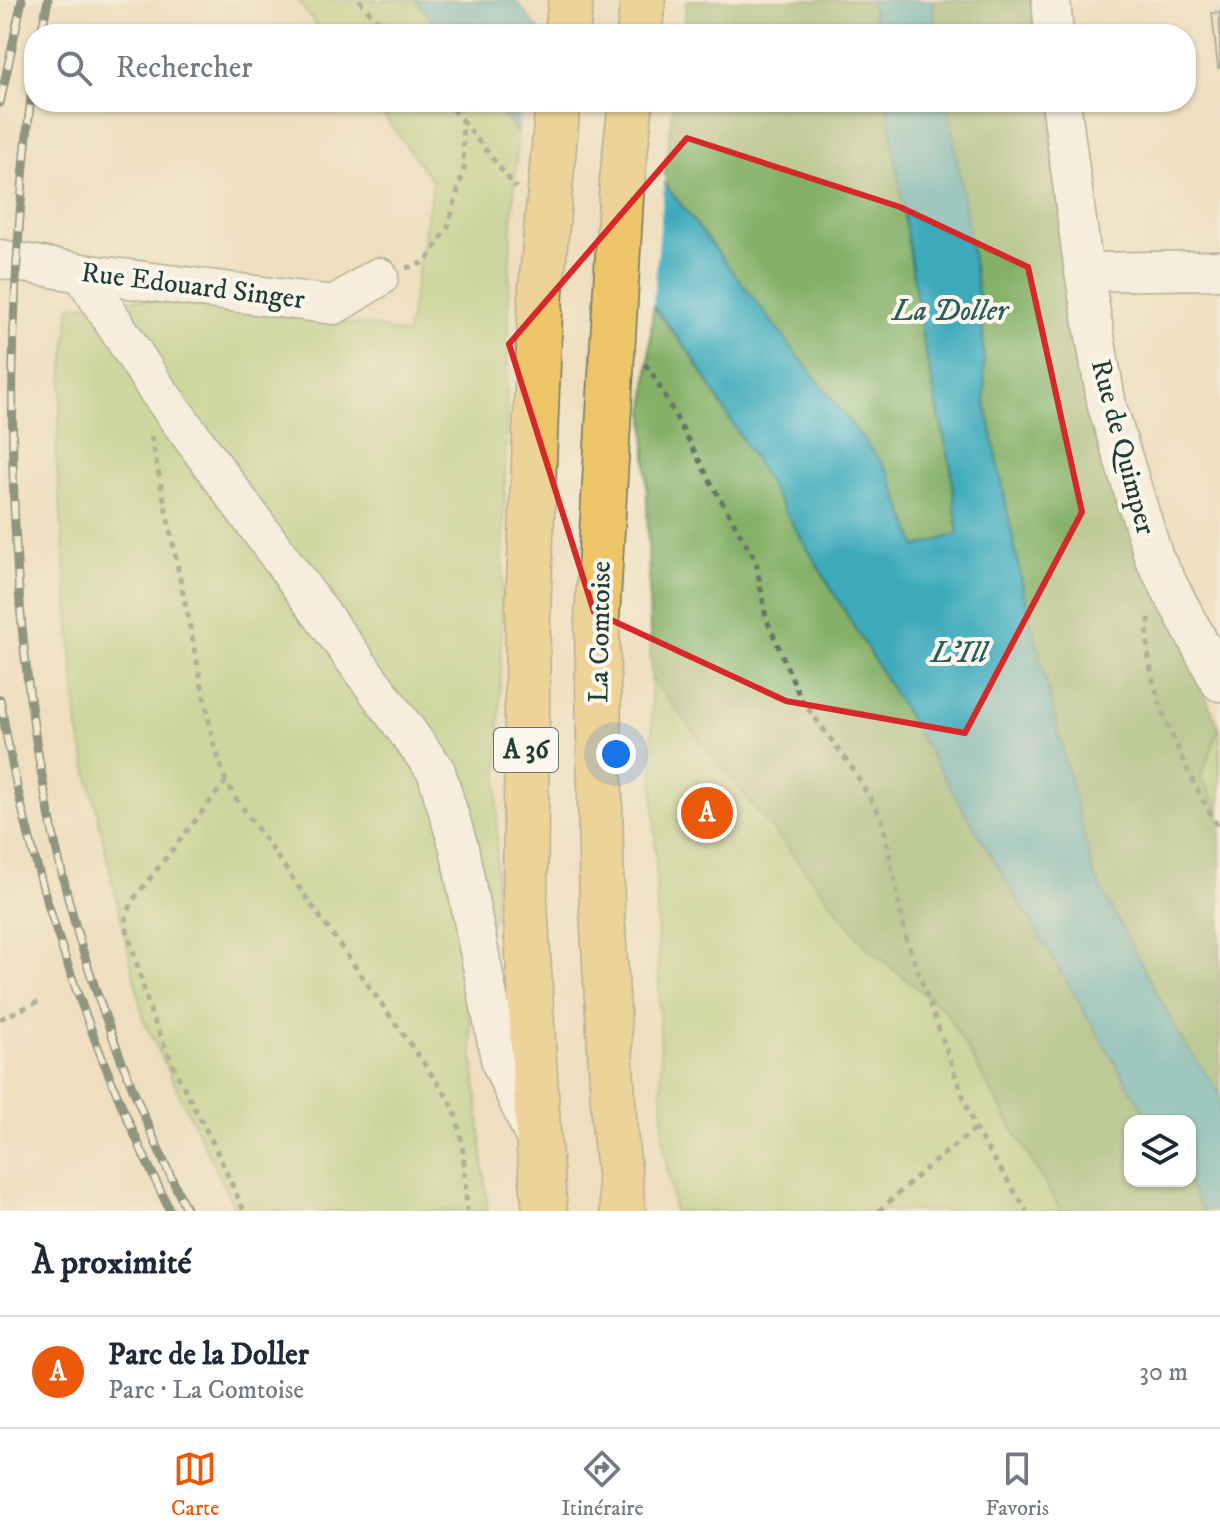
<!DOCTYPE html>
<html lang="fr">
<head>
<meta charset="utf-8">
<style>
	:root { --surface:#fff; --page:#f2f2f3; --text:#1f2937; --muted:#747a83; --line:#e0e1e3; --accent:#ea580c }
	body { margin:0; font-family:"IM FELL DW Pica",serif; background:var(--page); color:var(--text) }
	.controls { position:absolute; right:24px; bottom:24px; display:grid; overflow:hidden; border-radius:16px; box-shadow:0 2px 6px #0004 }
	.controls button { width:72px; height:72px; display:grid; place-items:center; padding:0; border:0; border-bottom:2px solid var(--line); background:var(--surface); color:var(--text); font:40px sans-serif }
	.you { position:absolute; left:616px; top:754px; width:28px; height:28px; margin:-20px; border:6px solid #fff; border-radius:50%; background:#1a73e8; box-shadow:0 0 0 12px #1a73e833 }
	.badge { display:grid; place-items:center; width:52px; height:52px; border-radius:50%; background:var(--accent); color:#fff; font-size:26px; font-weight:700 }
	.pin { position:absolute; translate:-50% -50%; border:4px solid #fff; box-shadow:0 2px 8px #0006 }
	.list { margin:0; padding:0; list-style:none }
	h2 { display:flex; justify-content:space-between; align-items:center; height:104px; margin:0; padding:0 32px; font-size:34px }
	h2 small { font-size:26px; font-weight:400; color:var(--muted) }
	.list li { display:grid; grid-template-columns:52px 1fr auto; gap:24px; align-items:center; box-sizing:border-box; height:112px; padding:0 32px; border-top:2px solid var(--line) }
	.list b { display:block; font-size:30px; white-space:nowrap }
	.list p { margin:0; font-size:26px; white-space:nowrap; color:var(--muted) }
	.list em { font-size:26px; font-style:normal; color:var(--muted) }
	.icon { flex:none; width:44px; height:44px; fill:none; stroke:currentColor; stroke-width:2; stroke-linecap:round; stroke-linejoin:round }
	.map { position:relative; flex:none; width:1220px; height:1211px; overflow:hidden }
	.search { position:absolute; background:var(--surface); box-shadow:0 2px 6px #0004; left:24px; right:24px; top:24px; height:88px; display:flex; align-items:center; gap:20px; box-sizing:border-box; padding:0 28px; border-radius:32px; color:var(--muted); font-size:30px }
	.sheet { height:216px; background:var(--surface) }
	nav { display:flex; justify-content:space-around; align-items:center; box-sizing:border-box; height:112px; border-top:2px solid var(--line); background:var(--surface); font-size:22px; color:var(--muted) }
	nav a { display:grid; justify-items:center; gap:4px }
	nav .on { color:var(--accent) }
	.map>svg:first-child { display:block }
</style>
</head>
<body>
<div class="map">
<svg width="1220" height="1211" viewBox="0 0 1220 1211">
	<rect width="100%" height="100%" fill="#fbf7ec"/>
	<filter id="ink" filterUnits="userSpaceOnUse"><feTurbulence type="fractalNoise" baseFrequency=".0125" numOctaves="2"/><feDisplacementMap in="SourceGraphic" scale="16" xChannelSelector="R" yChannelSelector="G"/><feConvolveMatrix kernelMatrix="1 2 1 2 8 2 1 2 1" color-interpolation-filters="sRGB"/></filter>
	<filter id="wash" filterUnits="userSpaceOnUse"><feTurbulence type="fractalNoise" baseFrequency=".006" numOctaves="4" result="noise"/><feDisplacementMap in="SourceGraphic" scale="32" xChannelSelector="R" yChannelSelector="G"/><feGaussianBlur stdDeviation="1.8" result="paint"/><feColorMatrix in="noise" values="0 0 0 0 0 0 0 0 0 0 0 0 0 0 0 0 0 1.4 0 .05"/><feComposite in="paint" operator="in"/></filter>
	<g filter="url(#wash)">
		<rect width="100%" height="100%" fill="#efdfbf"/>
		<g fill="#a6cd78" stroke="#628556" stroke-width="2">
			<path d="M 297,0 L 416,0 L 442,34 L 323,34 Z"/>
			<path d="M 374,102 L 493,102 L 518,135 L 510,253 L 495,915 L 465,975 L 488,1211 L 236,1211 L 144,1021 L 78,728 L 56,455 L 70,306 L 134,299 L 373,326 L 407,335 L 433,182 Z"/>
			<path d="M 651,678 L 867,947 L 945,1011 L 1061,1211 L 674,1211 L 663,1140 Z"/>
			<path d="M 1219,727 L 1220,730 L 1220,810 L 1201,777 Z"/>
		</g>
		<g fill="#84b068" stroke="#52764e" stroke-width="2">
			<path d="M 687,0 L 871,0 L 876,34 L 682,34 Z"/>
			<path d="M 932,0 L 1044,0 L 1048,34 L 937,34 Z"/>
			<path d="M 673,102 L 887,102 L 923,341 L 951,468 L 958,535 L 917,547 L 889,473 L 664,183 Z"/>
			<path d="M 948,102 L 1056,102 L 1093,434 L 1219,727 L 1201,777 L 1220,810 L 1220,1094 L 1182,1040 L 1093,874 L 1024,593 L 985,400 L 982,319 Z"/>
			<path d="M 653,307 L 691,354 L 1150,1121 L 1130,1121 L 1130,1181 L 1186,1181 L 1204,1211 L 1061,1211 L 945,1011 L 867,947 L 651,678 L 645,414 Z"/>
		</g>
		<g fill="#3daabc" stroke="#2e7478" stroke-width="2">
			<path d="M 416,0 L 515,0 L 543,34 L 442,34 Z"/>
			<path d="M 871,0 L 932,0 L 937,34 L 876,34 Z"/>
			<path d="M 493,102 L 598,102 L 664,183 L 889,473 L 917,547 L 958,534 L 951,468 L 923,341 L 887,102 L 948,102 L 982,319 L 985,400 L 1024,593 L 1093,874 L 1182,1040 L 1220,1094 L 1220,1211 L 1204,1211 L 1186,1181 L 1190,1181 L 1190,1121 L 1150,1121 L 691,354 Z"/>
		</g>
		<path fill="#efdfbf" d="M 521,102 L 604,102 L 665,177 L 652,313 L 518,141 Z"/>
		<g id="blocks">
			<path fill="#cc9dce" d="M 1220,12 L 1220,68 L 1218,68 L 1212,13 Z"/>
		</g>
	</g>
	<g filter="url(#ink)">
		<use href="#blocks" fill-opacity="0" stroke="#687665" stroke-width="2"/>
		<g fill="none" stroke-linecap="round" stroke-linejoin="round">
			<defs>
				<g id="minor">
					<path d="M 1051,0 L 1054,34"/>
					<path d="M 1061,102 L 1084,272 L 1107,406 L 1154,558 L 1220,682"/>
					<path d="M 0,259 L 82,273 L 334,305 L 379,277"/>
					<path d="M 1084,272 L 1220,270"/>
					<path d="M 82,273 L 156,388 L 436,771 L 459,848 L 501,1063 L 535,1138"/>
				</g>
				<g id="highway">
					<path d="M 567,34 L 571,0"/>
					<path d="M 639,34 L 643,0"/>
					<path d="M 541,289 L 528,611 L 525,902 L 539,1148 L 545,1211"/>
					<path d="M 611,374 L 597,620 L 602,911 L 615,1133 L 623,1211"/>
				</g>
			</defs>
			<use href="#minor" stroke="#687665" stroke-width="41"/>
			<use href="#highway" stroke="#687665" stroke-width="47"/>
			<g stroke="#687665" stroke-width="5" stroke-dasharray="6 6" stroke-linecap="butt">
				<path d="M 359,0 L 389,34"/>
				<path d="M 462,120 L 516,188"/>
				<path d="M 406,268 L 426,262 L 448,227 L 464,169 L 462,120 L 447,102"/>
				<path d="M 645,364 L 655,378 L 714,488 L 756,561 L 766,618 L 801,699 L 853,769 L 882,819 L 906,938 L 975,1129 L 1027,1211"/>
				<path d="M 151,436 L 214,745 L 226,781 L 237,800 L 449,1099 C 466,1132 464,1174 467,1211"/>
				<path d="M 1150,618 C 1135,673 1191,782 1220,830"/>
				<path d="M 226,781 L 133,900 L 126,918 L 127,930 L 152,1017 L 179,1078 L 213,1143 L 244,1211"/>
				<path d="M 0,1019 L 42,1000"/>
				<path d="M 879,1211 L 924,1170 L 975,1129"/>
			</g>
			<use href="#minor" stroke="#fff" stroke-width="38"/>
			<use href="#highway" stroke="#eec569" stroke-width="44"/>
			<defs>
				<g id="rail">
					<path d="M 41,34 L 48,0"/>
					<path d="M 34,70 C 0,355 0,665 80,942 C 109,1034 145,1124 187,1211"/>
					<path d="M 0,103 L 22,0"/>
					<path d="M 0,699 C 29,877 91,1049 170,1211"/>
				</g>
			</defs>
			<use href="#rail" stroke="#1f3d34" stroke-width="9"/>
			<use href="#rail" stroke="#fbf7ec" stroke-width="6" stroke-dasharray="18" stroke-linecap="butt"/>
			<defs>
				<g id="highway-bridge">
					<path d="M 541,289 L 558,102"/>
					<path d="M 611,374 L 622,181 L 631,102"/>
				</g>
			</defs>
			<use href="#highway-bridge" stroke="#687665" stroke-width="47" stroke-linecap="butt"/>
			<use href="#highway-bridge" stroke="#eec569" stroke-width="44"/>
		</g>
	</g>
	<path d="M0 0H1220V1211H0ZM 687,138 L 900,207 L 1028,267 L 1082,512 L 965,733 L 786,701 L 594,612 L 509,344 Z" fill="#efdfbf" fill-opacity=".55" fill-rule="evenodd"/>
	<path fill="none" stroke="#d62828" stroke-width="6" stroke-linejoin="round" d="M 687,138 L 900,207 L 1028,267 L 1082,512 L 965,733 L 786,701 L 594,612 L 509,344 Z"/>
	<g text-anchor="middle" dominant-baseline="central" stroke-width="8" stroke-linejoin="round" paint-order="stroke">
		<rect fill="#fbf7ec" stroke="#61756b" stroke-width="2" x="494" y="728" width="64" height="44" rx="6"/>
		<g font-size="26" font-weight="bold" fill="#1f3d34">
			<text x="526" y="750">A 36</text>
		</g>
		<g font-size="28" fill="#1f3d34" stroke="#fbf7ec">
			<text transform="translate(193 286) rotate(7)">Rue Edouard Singer</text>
			<text transform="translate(1123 447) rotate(75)">Rue de Quimper</text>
			<text transform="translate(600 632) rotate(-89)">La Comtoise</text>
		</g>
		<g font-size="30" font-style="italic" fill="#285e5d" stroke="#fbf7ec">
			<text x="950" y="311">La Doller</text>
			<text x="959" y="653">L'Ill</text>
		</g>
	</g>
</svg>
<div class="controls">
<button><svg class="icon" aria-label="layers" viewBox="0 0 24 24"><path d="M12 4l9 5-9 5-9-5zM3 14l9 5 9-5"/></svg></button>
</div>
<div class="you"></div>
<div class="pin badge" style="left:707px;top:813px">A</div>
<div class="search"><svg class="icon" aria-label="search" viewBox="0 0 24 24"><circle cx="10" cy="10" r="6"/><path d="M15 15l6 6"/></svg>Rechercher</div>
</div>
<section class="sheet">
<h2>À proximité<small></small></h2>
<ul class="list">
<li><span class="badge">A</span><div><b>Parc de la Doller</b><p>Parc · La Comtoise</p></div><em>30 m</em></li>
</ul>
</section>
<nav>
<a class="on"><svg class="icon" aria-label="map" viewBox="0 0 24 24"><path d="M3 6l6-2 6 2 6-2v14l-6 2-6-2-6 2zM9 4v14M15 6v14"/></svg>Carte</a>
<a><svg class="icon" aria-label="directions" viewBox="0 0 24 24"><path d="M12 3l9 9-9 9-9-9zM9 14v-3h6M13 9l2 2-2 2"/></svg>Itinéraire</a>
<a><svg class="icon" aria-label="saved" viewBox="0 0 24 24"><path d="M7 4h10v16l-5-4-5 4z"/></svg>Favoris</a>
</nav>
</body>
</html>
